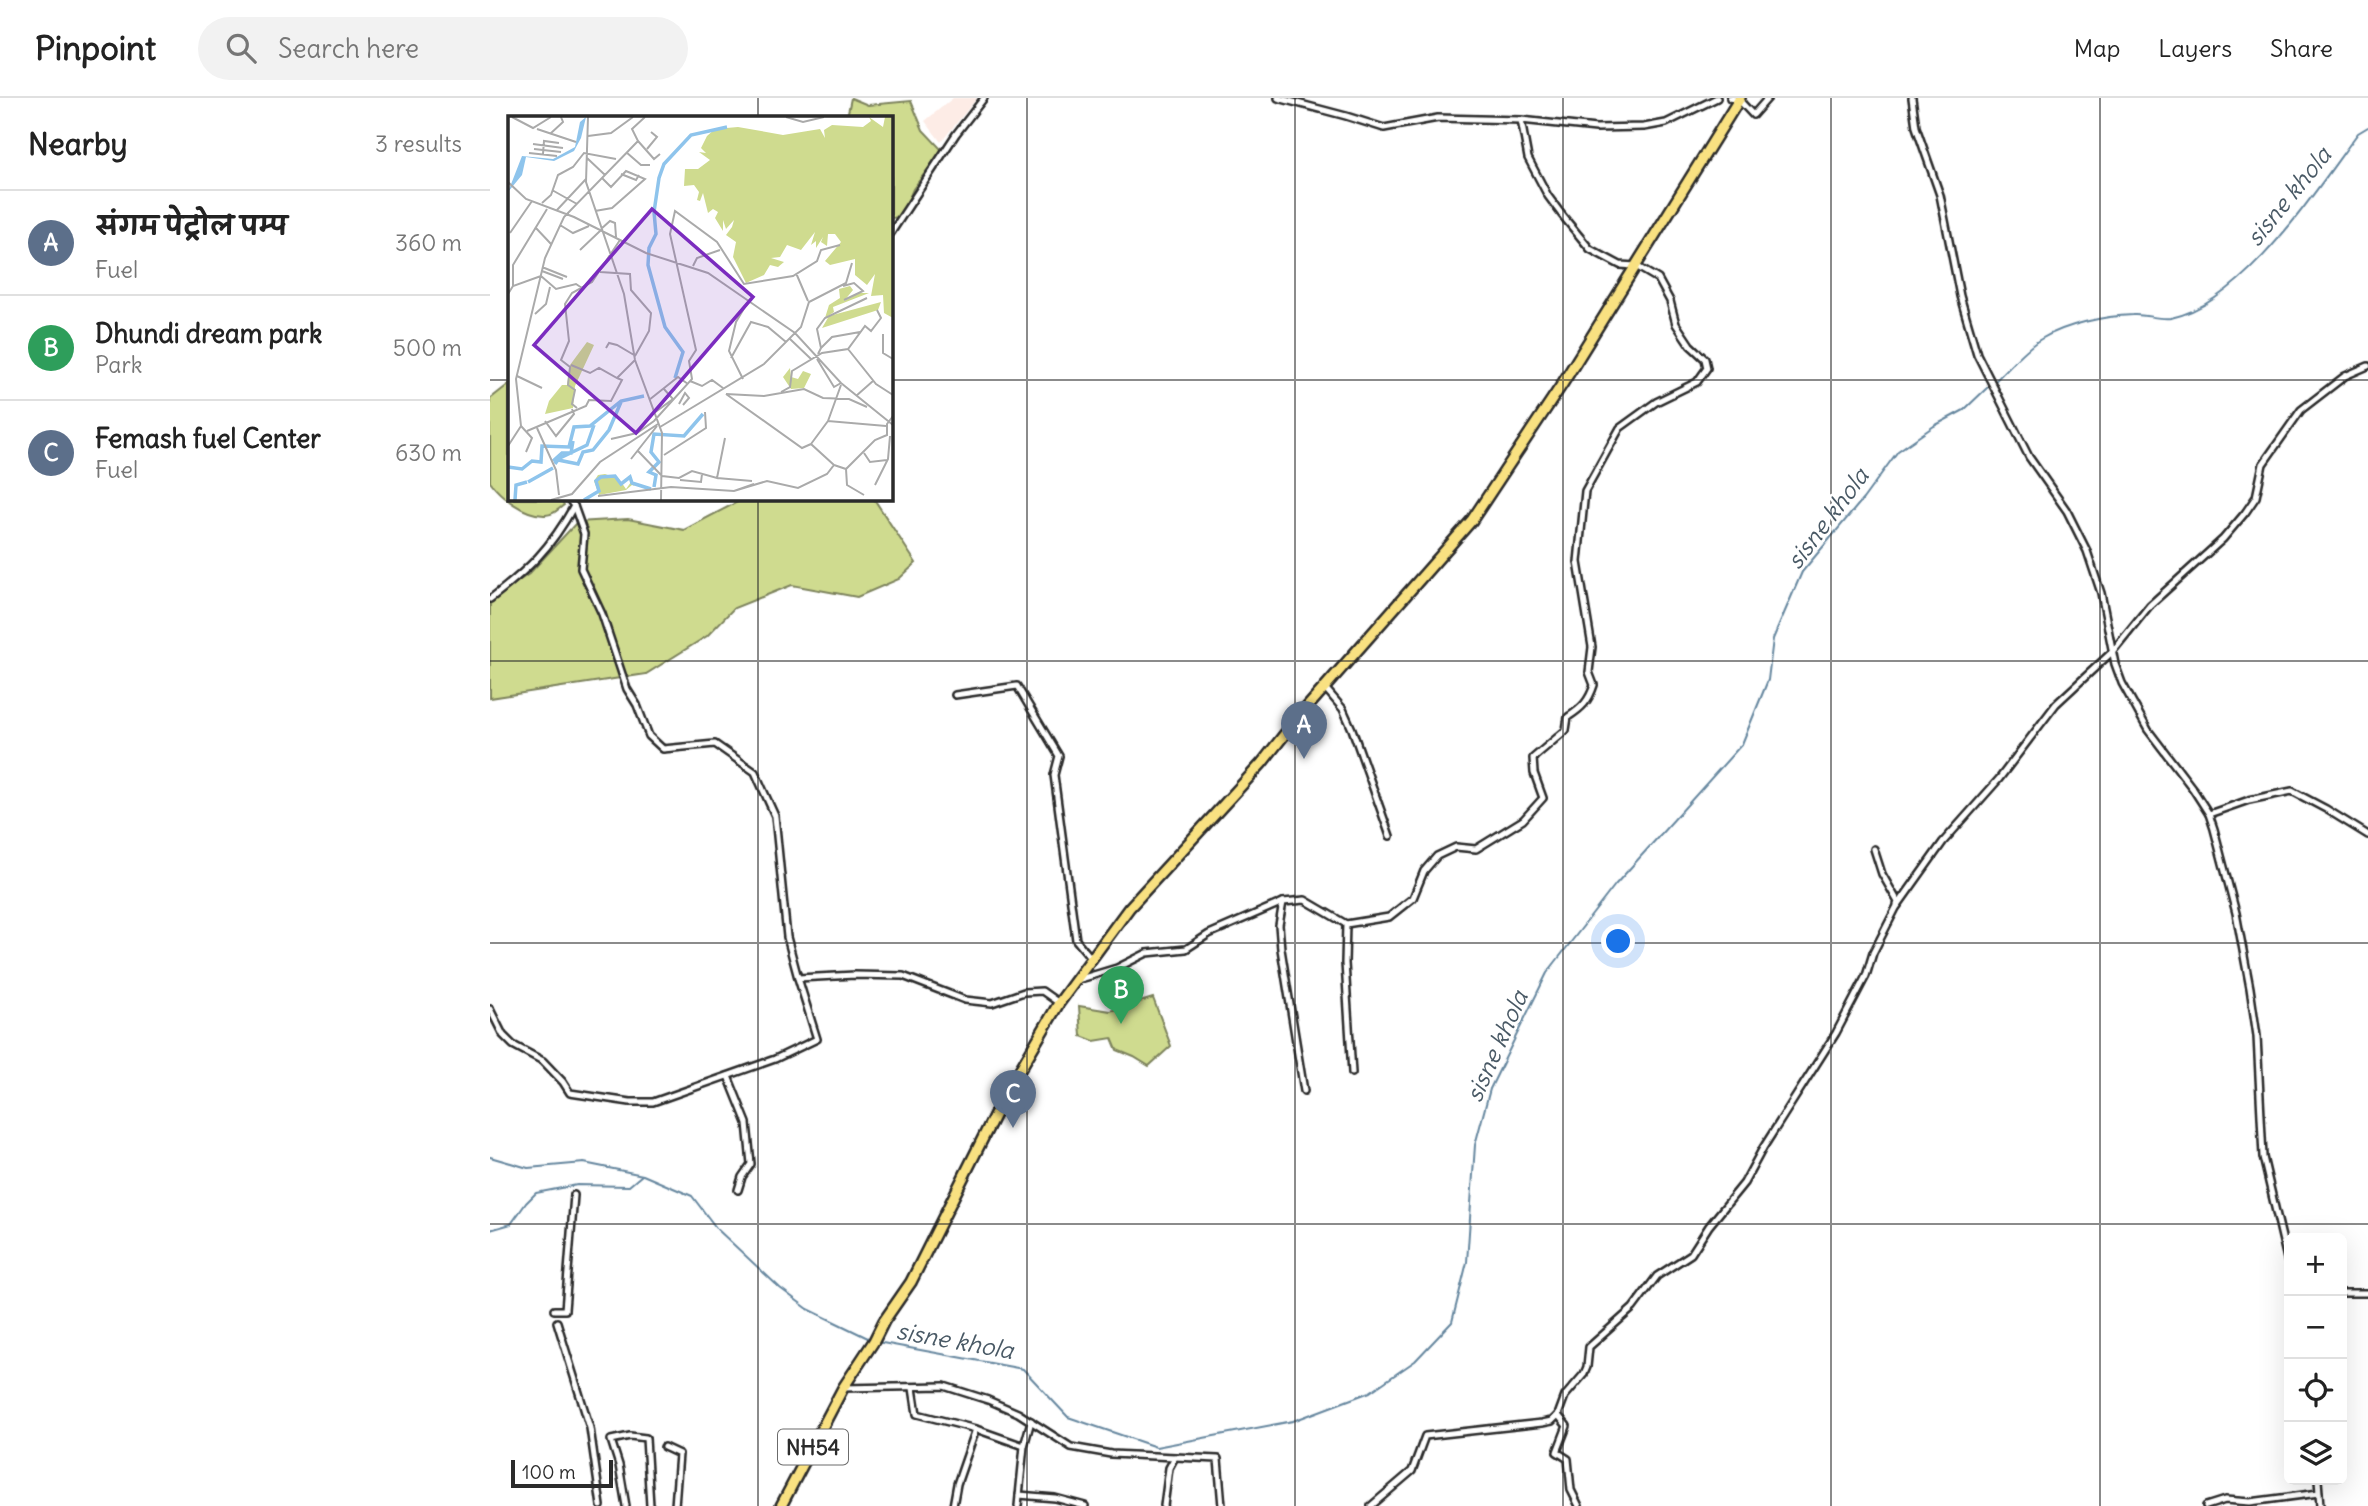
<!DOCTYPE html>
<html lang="en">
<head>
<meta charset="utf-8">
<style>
	:root { --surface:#fff; --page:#f2f2f2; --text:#222; --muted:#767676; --line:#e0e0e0; --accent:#0f766e }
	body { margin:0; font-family:Delius,"Playpen Sans Deva",sans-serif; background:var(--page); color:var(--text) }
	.controls { position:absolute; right:21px; bottom:21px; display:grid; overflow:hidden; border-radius:10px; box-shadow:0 7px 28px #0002 }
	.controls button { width:63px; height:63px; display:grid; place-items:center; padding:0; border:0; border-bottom:2px solid var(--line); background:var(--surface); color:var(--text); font:35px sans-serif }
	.scale { position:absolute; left:21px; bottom:18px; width:102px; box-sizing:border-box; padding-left:7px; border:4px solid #2b2b2b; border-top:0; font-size:19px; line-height:24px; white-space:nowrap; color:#2b2b2b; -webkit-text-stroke:5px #fff; paint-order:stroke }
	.you { position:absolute; left:1129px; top:844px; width:24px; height:24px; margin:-18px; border:5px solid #fff; border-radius:50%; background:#1a73e8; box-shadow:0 0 0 10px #1a73e833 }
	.badge { display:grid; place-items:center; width:46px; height:46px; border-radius:50%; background:var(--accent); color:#fff; font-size:23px; font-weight:700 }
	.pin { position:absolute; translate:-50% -58px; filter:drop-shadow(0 2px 4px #0008) }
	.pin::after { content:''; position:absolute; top:37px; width:24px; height:21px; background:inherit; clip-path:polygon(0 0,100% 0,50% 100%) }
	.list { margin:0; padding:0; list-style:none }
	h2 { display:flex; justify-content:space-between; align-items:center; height:91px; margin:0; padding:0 28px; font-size:30px }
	h2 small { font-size:23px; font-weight:400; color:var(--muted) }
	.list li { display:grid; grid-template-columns:46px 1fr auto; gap:21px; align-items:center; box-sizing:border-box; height:105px; padding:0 28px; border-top:2px solid var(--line) }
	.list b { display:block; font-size:26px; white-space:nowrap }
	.list p { margin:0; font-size:23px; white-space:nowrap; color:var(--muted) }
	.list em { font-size:23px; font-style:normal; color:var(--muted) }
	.icon { flex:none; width:38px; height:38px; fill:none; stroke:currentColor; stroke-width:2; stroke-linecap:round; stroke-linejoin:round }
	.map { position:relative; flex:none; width:1878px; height:1408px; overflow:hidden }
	header { display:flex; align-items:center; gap:42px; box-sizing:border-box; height:98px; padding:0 35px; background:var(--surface); border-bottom:2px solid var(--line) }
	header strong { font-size:33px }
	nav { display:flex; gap:38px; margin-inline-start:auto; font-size:24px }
	.search { width:490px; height:63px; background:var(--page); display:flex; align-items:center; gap:18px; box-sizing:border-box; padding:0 24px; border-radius:38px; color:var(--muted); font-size:26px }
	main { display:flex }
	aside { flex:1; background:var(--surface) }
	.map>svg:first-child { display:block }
</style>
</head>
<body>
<header>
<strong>Pinpoint</strong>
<div class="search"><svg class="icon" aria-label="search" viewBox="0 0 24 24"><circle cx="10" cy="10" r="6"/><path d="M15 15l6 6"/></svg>Search here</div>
<nav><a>Map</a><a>Layers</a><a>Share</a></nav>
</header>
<main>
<aside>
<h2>Nearby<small>3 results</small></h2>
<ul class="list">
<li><span class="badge" style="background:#5c6f8a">A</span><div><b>संगम पेट्रोल पम्प</b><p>Fuel</p></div><em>360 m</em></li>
<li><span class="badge" style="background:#2e9e5b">B</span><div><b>Dhundi dream park</b><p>Park</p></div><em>500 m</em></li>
<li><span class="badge" style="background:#5c6f8a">C</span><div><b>Femash fuel Center</b><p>Fuel</p></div><em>630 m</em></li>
</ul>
</aside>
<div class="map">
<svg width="1878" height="1408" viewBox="0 0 1878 1408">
	<rect width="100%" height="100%" fill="#fff"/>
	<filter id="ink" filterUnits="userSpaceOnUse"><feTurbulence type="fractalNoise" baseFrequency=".0143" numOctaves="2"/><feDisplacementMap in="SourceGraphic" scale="14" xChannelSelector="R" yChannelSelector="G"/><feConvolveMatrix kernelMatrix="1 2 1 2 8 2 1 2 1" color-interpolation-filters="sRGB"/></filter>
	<g filter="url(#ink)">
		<path fill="#fdece6" d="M 463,0 L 487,0 L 451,44 L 435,23 Z"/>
		<g fill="#cfdb8f" stroke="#7d835d" stroke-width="2">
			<path d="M 361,0 L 378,7 L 421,3 L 433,32 L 452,52 L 423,91 L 411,119 L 401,120 L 401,19 L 357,19 Z"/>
			<path d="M 19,286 L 19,401 L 71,401 L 74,407 C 68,412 61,418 54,417 C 34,417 11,399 0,384 L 0,301 Z"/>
			<path d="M 253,401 L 384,401 L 426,465 L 409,481 L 367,499 L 302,487 L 244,510 L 217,538 L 156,576 L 0,600 L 0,502 L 39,476 L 87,424 L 138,421 L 194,432 Z"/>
			<path d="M 663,900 L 681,948 L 659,968 L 644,959 L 627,952 L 622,940 L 604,943 L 591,938 L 589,908 L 620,913 Z"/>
		</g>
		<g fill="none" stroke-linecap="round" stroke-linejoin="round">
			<g stroke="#66879f" stroke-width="2">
				<path d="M 1503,285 C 1517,272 1535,250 1551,241 C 1576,226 1614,218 1643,217 C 1655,216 1669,222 1681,220 C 1755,204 1825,93 1868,35 L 1878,29"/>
				<path d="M 0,1059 L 38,1070 L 94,1065 L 153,1077 L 202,1098 L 227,1131 L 290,1190 L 318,1211 L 382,1242"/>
				<path d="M 0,1132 L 21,1126 L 36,1105 L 46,1095 L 87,1087 L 139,1088 L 152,1077"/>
				<path d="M 387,1244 L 533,1271 L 578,1319 L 666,1349 L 803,1323 L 880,1294 L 925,1263 L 962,1224 L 977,1164 L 985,1047 L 1000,991 L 1057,875 L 1125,787 L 1252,646 L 1278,582 L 1283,541 L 1312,474 L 1373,401 L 1408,353 L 1444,328 L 1474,312 L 1499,288"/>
			</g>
			<defs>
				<g id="street">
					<path d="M 788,0 L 856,18 L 894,30 L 948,20 L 1031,22 L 1106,30 L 1154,29 L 1176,25 L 1227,0"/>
					<path d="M 1240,0 L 1249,2 L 1263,17 L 1278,0"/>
					<path d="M 1422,0 L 1426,29 L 1450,97 L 1470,198 L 1487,256 L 1539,359 L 1577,413 L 1597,453 L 1611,495 L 1625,566 L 1632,585 L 1658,632 L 1703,691 L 1719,716 L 1724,731 L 1746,815 L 1760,890 L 1767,938 L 1773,1059 L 1799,1169"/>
					<path d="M 401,135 L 466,36 L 494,0"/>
					<path d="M 84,408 L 94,436 L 91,471 L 112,516 L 137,591 L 147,607 L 159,638 L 173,651 L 225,646 L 265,674 L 285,718 L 297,839 L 308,880 L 365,877 L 413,878 L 475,902 L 502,905 L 534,894 L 552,893 L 569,905"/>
					<path d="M 0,501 C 39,471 60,451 84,408 L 79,401"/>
					<path d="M 835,590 L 853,611 L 862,631 L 900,738"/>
					<path d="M 465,597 L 527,588 L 569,658 L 564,677 L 586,842 L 601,860"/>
					<path d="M 1719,716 L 1759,702 L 1802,693 L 1836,711 L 1878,737"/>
					<path d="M 1384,751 L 1392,776 L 1408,804 L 1407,807"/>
					<path d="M 793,804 L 789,827 L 791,851 L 814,993"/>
					<path d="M 856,826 L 855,865 L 862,975"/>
					<path d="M 587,882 L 627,870 L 657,855 L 696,851 L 719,836 L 793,804 L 815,802 L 856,826 L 899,819 L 923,800 L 934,773 L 947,758 L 966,749 L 986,751 L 1033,722 L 1053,700 L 1044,675 L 1043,660 L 1076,632 L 1078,619 C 1092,610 1099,603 1104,587 L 1099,574 L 1102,549 L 1088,464 L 1095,393 L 1130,330 L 1166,304 L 1207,284 L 1217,270 L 1215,261 L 1200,247 L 1186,226 L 1180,203 L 1168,181 L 1146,168 L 1130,167 L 1100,151 L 1072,117 L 1058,98 L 1038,60 L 1031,22"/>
					<path d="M 0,911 L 13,937 L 23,947 L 53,963 L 73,984 L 80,995 L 140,1004 L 163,1004 L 285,961 L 327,941 L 308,880"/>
					<path d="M 238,978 L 257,1025 L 261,1066 L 252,1079 L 248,1092"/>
					<path d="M 1852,1195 L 1878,1195"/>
					<path d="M 64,1212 L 75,1212 L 84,1097"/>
					<path d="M 67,1224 L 100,1330 L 111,1408"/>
					<path d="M 353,1290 L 454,1288 L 498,1302 L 528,1315 L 581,1349 L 621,1356 L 728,1361 L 732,1408"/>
					<path d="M 423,1290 L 427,1316 L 486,1331 L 534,1348"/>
					<path d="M 1068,1317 L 1077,1328 L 1067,1354 L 1078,1361 L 1081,1392 L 1089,1408"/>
					<path d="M 174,1349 L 189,1356 L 185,1408"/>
					<path d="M 1828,1382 L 1830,1408"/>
					<path d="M 529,1397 L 565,1400 L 595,1408"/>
					<path d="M 136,1408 L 129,1367 L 121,1342 L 140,1338 L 156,1340 L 160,1408"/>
					<path d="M 463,1408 L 467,1386 L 486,1331"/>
					<path d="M 528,1408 L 534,1348 L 541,1323"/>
					<path d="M 674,1408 L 679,1370 L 685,1359"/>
					<path d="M 881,1408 L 922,1373 L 935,1338 L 1052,1325 L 1062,1323 L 1068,1317 L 1075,1298 L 1094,1276 L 1097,1269 L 1099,1249 L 1143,1210 L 1167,1178 L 1201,1156 L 1219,1128 L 1254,1085 L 1273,1050 L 1346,935 L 1376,878 L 1383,855 L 1406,810 L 1453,744 L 1509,681 L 1566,606 L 1622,554 L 1660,507 L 1733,441 L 1755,415 L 1766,399 L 1773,366 L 1811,312 L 1855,278 L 1878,268"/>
					<path d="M 1716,1408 L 1735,1402 L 1760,1404 L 1829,1395"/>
				</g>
				<path id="primary" d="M 291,1408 L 353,1290 L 384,1243 L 394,1223 L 421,1184 L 511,1004 L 569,905 L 639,810 L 772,665 L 805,623 L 982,422 L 1071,288 L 1250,0"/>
			</defs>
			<use href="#street" stroke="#2b2b2b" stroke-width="10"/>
			<use href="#primary" stroke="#2b2b2b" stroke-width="14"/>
			<use href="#street" stroke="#fff" stroke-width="5"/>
			<use href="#primary" stroke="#f9e181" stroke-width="9"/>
		</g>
	</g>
	<path fill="none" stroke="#2b2b2b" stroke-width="2" stroke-opacity="0.55" d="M 268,0 L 268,19M 537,0 L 537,1408M 805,0 L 805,1408M 1073,0 L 1073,1408M 1341,0 L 1341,1408M 1610,0 L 1610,1408M 0,282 L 19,282M 401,282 L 1878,282M 268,401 L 268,1408M 0,563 L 1878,563M 0,845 L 1878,845M 0,1126 L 1878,1126"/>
	<g text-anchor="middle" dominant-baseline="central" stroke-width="5" stroke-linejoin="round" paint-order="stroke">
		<rect fill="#fff" stroke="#6b6b6b" stroke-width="2" x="288" y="1331.5" width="70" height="35" rx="5"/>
		<g font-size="21" font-weight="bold" fill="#2b2b2b">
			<text x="323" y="1349">NH54</text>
		</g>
		<g font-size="24" font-style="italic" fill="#495965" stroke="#fff">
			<text transform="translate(1798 98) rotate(-51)">sisne khola</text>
			<text transform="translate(1337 420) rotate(-53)">sisne khola</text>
			<text transform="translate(1006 948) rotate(-66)">sisne khola</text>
			<text transform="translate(465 1242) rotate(10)">sisne khola</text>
		</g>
	</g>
	<g transform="translate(18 18)">
		<rect width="385" height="385" fill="#fff"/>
		<path d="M 361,1 L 375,11 L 377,1 L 385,1 L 385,202 L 376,197 L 375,179 L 363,180 L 367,158 L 359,169 L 347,159 L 347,143 L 322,149 L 317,145 L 333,126 L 327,118 L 320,118 L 319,130 L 313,126 L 315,121 L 308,132 L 308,125 L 303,129 L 307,116 L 293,134 L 279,129 L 272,141 L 263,142 L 276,146 L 270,151 L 262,149 L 256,159 L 238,167 L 225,141 L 228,126 L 218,119 L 224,111 L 226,104 L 218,113 L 215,104 L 215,115 L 207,102 L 210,96 L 205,93 L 200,97 L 195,77 L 192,85 L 189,84 L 191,76 L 186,69 L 176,70 L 177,53 L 190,53 L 202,44 L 191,36 L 198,37 L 193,32 L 199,20 L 207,13 L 230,11 L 275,19 L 312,13 L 317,22 L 316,14 L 324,9 L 355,11 L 363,5 ZM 342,170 L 345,174 L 336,185 L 351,177 L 361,177 L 325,191 L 326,196 L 317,202 L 321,189 L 332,182 L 331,173 ZM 373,186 L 370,194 L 314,212 L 321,200 ZM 79,226 L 86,229 L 67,270 L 65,292 L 37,298 L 41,285 L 54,269 L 59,269 L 62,249 ZM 282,252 L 283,261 L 290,263 L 295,255 L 303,258 L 296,272 L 283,273 L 275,261 ZM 97,358 L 111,363 L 118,373 L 123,366 L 127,370 L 124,369 L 118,374 L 91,379 L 86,365 L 90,359 Z" fill="#cfdb8f"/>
		<path d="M 78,1 L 73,22 L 66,35 L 46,45 L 18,41 L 14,59 L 0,76 L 14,40 L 45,43 L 67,31 L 72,6 Z" fill="#8ec4ec"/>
		<path fill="none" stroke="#8ec4ec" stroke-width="3.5" d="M 167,262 L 175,236 L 157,211 L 140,149 L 141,132 L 148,118 L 146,96 L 151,62 L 156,48 L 183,19 L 219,11M 50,343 L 79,329 L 86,309M 45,345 L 54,337 L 63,337 L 65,325M 47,348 L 50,344 L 70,348 L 75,336 L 85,334 L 101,314 L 113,286M 0,351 L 14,353 L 24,345 L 33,346 L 34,330 L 61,331 L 66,311 L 82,310 L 113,285 L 136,280M 20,366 L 45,352M 146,371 L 148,359 L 141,356 L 151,346 L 143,336 L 146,318 L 176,320 L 195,298M 7,384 L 8,369 L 19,366M 76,384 L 91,375 L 88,365 L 93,361 L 107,360 L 113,368 L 122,361 L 124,367 L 143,373"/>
		<path fill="none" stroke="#aaa" stroke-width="2" d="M 4,1 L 25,12 L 43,1M 80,1 L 78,66 L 116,178 L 127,244 L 154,317 L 153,384M 278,1 L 295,6 L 316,1M 29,13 L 68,26M 42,18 L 55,6 L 53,1M 80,20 L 103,17 L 125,1M 130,25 L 146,43 L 152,38M 25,28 L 55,32M 26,33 L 53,36M 139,33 L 149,21 L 143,16M 118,36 L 133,49 L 142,49M 21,37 L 49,40M 35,38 L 36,25 L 51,27M 79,42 L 97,59M 113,58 L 128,64 L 131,59M 0,66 L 18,83 L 66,101 L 138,137 L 200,157 L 287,217 L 333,267 L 385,309M 44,74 L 69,88M 34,87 L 43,79 L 50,59 L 65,51 L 76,37 L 108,43M 49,94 L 78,63M 87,95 L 104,92 L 137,63 L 118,55 L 103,71 L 94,62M 52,109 L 65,117 L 81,110M 27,111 L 43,128M 93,113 L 102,105 L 107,107 L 108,121M 2,117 L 24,85M 72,134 L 92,115M 185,150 L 189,142 L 212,134M 34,151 L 59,161M 34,155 L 55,163M 92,156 L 122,158 L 123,174 L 143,197 L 141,215 L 127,240M 288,157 L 300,185M 33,160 L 48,173 L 68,168 L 74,172M 5,170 L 5,149 L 39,93M 335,170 L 346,167 L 355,175 L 336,184M 0,178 L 5,170 L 33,160M 27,198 L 38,188 L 42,171M 375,218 L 375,237 L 385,243M 282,223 L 303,243M 98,232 L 101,227 L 109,229 L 126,239M 313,232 L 324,221 L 352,216M 340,233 L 368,268 L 385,279M 310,238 L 313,232 L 309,213 L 317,202 L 359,182M 223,242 L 243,206 L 260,211 L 278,226M 309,243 L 326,271 L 333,267M 63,249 L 82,257 L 91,252 L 109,262 L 127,244M 9,260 L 34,272M 235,263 L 221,235 L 228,206 L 241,184M 182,265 L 194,270 L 204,264 L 215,272M 273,276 L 282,271 L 284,255 L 314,237 L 340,233 L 357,210 L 363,215 L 373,202 L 369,194M 218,278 L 256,280 L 296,273 L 315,282 L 341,283 L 359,291M 218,278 L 294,332 L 303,328M 348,280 L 365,265M 141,284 L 170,261 L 180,268M 171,288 L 177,277 L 181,282 L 175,289M 69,292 L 64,288 L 67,274 L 60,269 L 62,251 L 53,244 L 61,225 L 57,188 L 64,177 L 84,166 L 112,124M 146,297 L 165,283 L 155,272M 37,305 L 48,320 L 66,298 L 64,293M 320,305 L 333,269M 152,311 L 256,248 L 293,211 L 301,186 L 338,167 L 344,147M 29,312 L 48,354 L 51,379M 19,315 L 78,290 L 81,284 L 103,285 L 114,264 L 109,262M 103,323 L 129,317 L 146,305 L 184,263 L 181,245 L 188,234 L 162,118 L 167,95 L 209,126 L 236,168 L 285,160 L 309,145 L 313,134 L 332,129M 0,330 L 13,310M 130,335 L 154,360 L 171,362 L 184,355 L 209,362 L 217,322M 18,336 L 24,322 L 13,310 L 8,263 L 37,142 L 56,101 L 130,25 L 124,13 L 137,1M 356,337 L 362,346 L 379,344M 156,339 L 198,312 L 197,296M 123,343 L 149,310M 326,349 L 303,328 L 320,305 L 378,310M 338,353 L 339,369 L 356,379M 209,362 L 244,365M 172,364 L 193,366 L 194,358M 367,369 L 380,343 L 382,320M 226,375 L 246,368M 90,380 L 163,371 L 226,375 L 259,365 L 290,372 L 319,358 L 326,349 L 338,353 L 367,324 L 379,319 L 379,308 L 385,300M 43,384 L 64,378 L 92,346 L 150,308"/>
		<path fill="#7b2cbf" fill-opacity="0.15" stroke="#7b2cbf" stroke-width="3.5" d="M 144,93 L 245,181 L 128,317 L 26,229 Z"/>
		<rect width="385" height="385" fill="none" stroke="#2b2b2b" stroke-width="3.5"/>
	</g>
</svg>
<div class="controls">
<button>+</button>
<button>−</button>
<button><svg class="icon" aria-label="locate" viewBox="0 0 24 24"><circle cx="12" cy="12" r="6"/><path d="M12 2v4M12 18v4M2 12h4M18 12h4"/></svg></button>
<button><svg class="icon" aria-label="layers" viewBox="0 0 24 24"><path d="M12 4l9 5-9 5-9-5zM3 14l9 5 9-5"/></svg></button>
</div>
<div class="scale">100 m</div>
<div class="you"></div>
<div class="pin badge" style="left:814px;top:661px;background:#5c6f8a">A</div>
<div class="pin badge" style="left:631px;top:926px;background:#2e9e5b">B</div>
<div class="pin badge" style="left:523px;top:1030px;background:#5c6f8a">C</div>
</div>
</main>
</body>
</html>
